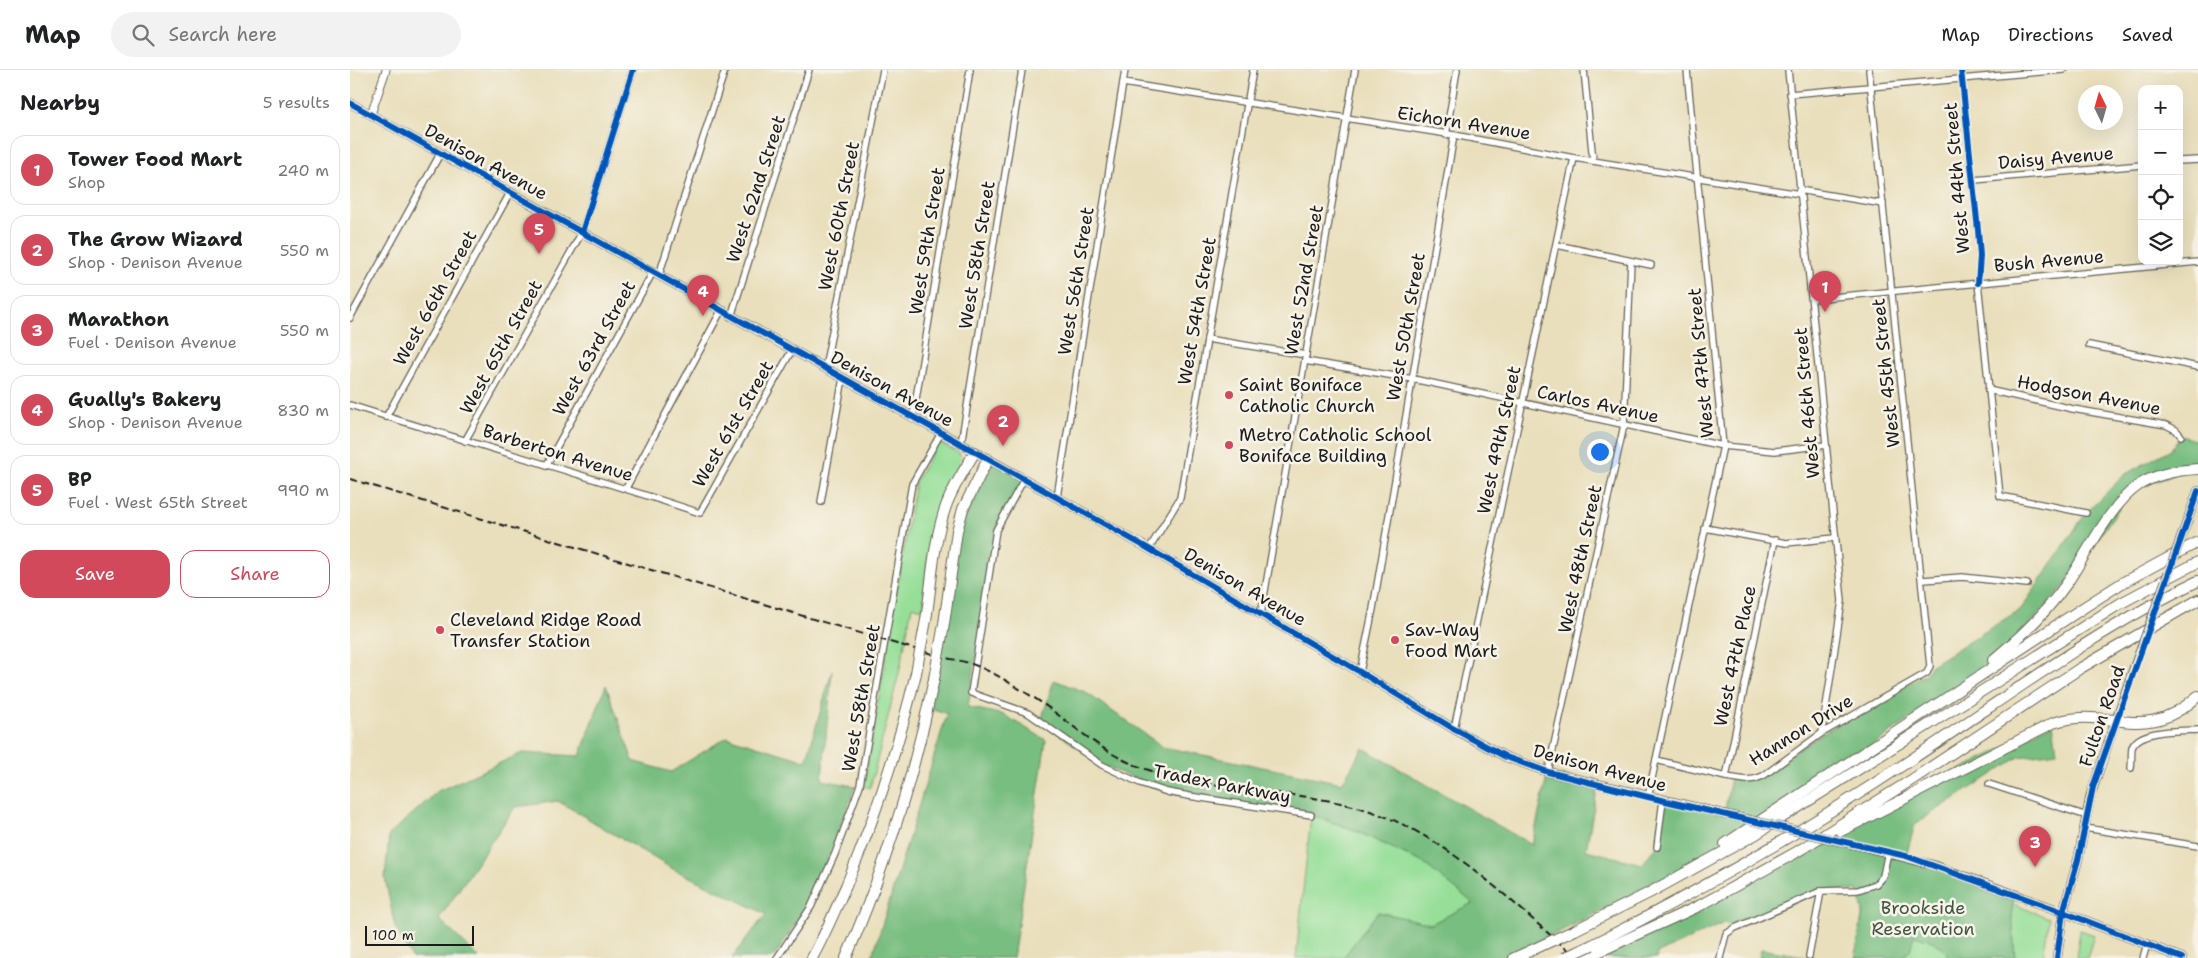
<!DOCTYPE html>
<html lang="en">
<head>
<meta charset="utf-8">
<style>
	:root { --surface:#fff; --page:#f2f2f2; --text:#202124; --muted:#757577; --line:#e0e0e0; --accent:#d1495b }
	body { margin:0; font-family:"Shantell Sans",sans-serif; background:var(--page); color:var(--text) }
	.controls { position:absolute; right:15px; top:15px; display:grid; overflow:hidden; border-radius:10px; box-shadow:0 5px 20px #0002 }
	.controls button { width:45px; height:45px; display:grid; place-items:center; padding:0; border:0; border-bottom:1px solid var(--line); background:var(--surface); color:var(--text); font:25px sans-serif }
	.compass { position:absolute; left:1728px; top:15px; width:45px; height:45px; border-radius:50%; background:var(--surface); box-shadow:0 5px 20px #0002; rotate:355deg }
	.scale { position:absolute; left:15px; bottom:12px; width:109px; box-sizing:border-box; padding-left:5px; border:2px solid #1c1c1c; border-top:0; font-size:14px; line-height:18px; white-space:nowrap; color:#1c1c1c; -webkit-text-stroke:4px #f7f3e8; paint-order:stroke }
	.you { position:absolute; left:1249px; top:381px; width:18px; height:18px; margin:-12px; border:4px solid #fff; border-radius:50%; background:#1a73e8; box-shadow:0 0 0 8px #1a73e833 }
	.badge { display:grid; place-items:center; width:32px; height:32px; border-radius:50%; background:var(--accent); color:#fff; font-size:16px; font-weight:700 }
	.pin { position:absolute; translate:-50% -41px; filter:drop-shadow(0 1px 2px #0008) }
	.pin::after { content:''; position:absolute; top:26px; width:18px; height:15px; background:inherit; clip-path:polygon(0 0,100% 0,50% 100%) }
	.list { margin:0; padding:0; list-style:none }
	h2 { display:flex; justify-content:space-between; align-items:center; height:65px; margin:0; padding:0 20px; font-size:21px }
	h2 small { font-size:16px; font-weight:400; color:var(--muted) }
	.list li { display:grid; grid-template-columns:32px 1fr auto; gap:15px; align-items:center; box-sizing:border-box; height:70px; margin:0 10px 10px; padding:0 10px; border:1px solid var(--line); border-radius:15px }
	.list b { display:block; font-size:19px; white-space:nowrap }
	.list p { margin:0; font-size:16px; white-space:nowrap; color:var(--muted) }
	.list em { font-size:16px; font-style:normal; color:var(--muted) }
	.actions { display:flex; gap:10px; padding:15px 20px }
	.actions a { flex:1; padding:11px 0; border:1px solid var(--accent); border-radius:15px; text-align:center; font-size:18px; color:var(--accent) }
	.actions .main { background:var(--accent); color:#fff }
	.icon { flex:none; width:28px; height:28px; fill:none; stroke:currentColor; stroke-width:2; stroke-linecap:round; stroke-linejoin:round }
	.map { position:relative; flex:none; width:1848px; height:888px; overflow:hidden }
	header { display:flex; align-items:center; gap:30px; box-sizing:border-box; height:70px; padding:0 25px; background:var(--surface); border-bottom:1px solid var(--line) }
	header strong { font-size:24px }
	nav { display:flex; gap:28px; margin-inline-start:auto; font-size:18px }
	.search { width:350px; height:45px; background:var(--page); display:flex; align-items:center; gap:12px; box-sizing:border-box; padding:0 18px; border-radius:28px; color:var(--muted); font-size:19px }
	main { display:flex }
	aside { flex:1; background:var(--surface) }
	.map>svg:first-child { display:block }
</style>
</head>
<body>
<header>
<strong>Map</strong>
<div class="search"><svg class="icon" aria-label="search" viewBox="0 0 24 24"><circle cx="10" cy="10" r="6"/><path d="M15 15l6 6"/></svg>Search here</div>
<nav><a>Map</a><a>Directions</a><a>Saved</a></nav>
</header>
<main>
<aside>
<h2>Nearby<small>5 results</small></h2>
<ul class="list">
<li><span class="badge">1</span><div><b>Tower Food Mart</b><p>Shop</p></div><em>240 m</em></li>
<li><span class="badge">2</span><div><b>The Grow Wizard</b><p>Shop · Denison Avenue</p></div><em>550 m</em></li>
<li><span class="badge">3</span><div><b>Marathon</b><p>Fuel · Denison Avenue</p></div><em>550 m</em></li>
<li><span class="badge">4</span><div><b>Gually's Bakery</b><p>Shop · Denison Avenue</p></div><em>830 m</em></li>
<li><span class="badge">5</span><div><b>BP</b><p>Fuel · West 65th Street</p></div><em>990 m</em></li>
</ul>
<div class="actions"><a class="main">Save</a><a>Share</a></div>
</aside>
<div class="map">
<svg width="1848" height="888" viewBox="0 0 1848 888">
	<rect width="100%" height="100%" fill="#f7f3e8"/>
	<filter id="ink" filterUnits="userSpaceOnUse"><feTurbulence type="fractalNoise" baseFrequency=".02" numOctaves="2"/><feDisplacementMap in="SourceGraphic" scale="10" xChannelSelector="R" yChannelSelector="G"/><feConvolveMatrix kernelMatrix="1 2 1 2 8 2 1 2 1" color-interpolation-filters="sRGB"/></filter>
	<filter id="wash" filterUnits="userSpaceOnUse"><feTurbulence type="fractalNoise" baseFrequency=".0096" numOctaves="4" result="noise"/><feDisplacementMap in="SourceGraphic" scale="20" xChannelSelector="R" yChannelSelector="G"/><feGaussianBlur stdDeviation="1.12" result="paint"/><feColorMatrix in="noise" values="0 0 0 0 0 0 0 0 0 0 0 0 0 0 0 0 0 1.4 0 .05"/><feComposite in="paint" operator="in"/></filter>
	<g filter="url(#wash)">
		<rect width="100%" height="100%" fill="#e9dfbc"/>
		<g fill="#97df99" stroke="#5a7e5a">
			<path d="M 588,372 L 610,384 C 611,401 598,417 591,433 C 577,465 577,505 573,539 L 562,536 L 550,599 L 520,718 L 514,716 L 565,412 Z"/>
			<path d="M 961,745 L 1002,759 L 1072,792 L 1124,833 L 1081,854 L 1028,842 L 993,888 L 946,888 Z"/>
			<path d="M 1663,834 L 1699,848 L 1693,888 L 1505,888 L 1513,841 L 1661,838 Z"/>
			<path d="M 1730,860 L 1744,865 L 1737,888 L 1726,888 Z"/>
		</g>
		<g fill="#79be81" stroke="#4a6d4e">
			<path d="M 1831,366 L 1848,371 L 1848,399 L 1834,400 L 1781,421 L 1717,513 L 1661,575 L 1635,597 L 1457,721 L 1339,797 L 1157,888 L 993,888 L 1028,842 L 1081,854 L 1123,833 L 1072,792 L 1002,759 L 961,745 L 817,722 L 752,695 L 691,651 L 704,610 L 735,622 L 813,677 L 992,713 L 1013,678 L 1182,775 L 1198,702 L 1248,715 L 1236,780 L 1292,794 L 1307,777 L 1313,730 L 1374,744 L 1381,708 L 1405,709 L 1472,663 L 1577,603 L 1580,596 L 1671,539 L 1736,443 L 1774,405 L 1821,379 Z"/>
			<path d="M 638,389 L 674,409 L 646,460 L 618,637 L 654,645 L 696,670 L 663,888 L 521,888 L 525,878 L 597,644 L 578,637 L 607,461 Z"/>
			<path d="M 482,601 L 472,710 L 505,716 C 485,776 460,836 423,888 L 382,888 L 416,844 L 321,798 L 208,731 L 165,737 L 89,849 L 129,888 L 62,888 L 45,857 L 35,808 L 39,765 L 88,721 L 172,683 L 230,686 L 256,615 L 283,691 L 321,702 L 377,667 L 456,691 Z"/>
			<path d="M 1703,653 L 1707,682 L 1669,687 L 1565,754 L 1556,786 L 1665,825 L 1662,839 L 1665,888 L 1599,888 C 1593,873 1578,869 1564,865 L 1560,880 L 1552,888 L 1505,888 L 1513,841 L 1508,820 L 1471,821 L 1385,858 L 1374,853 L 1306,884 L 1307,888 L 1248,888 L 1250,881 Z"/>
			<path d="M 1411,879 L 1466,888 L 1409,888 Z"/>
		</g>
	</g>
	<g filter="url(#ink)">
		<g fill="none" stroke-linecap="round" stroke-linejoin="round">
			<defs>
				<g id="minor">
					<path d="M 1234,0 L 1243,91"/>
					<path d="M 1438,0 L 1492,531 L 1472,663"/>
					<path d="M 1611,0 L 1628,160 L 1630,186 L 1628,213 L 1650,426 L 1736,443"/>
					<path d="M 773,13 L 1104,65 L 1224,88 L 1450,124"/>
					<path d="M 1440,24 L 1713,0"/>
					<path d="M 1096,65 L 1107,0"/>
					<path d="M 1829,91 L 1848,90"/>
					<path d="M 1624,110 L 1792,95"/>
					<path d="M 1449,120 L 1533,134"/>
					<path d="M 1207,175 L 1301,195"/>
					<path d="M 309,205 L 375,0"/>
					<path d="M 1462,229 L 1848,192"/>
					<path d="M 381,247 L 459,0"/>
					<path d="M 0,248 L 90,84"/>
					<path d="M 857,269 L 956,285"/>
					<path d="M 1739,275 L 1848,297"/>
					<path d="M 955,291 L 1063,309 L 1373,376 L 1425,381 L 1476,375"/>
					<path d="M 475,298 L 533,0"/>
					<path d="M 1638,320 L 1723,339 L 1816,355 L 1826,360 L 1831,366"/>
					<path d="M 0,335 C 116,372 234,404 350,443 L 442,280"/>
					<path d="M 36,347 L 160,123"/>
					<path d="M 563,347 L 620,0"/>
					<path d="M 115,371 L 232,162"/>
					<path d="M 611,374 L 672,0"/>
					<path d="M 196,396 L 303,202"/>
					<path d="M 674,409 L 646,460 L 621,623 L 678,643 L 752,695 L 790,713 L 817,722 L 839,726 L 961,745"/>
					<path d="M 276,418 L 371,241"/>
					<path d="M 707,427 L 775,0"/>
					<path d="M 471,432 L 493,308"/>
					<path d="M 1355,458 L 1436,473 L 1485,468"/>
					<path d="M 799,479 L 830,428 L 903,0"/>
					<path d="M 1573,510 L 1612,507 L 1677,514"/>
					<path d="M 911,544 L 1005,0"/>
					<path d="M 1010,602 L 1023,539 L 1104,65"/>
					<path d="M 1104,659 L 1224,88"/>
					<path d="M 1306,690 L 1376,707 L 1396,710 L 1405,709 L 1413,706 L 1472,663 L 1577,603 L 1580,596 L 1519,0"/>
					<path d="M 1781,698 C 1782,692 1781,684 1782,678 C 1788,659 1831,661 1848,660"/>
					<path d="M 1198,702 L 1274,355 L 1281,191"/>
					<path d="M 1376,707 L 1425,470"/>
					<path d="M 1639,714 L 1737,746"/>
					<path d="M 1298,727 L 1373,376 L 1337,0"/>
					<path d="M 1735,758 L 1848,776"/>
					<path d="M 1307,777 L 1313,730"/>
					<path d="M 1459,886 L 1471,821"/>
					<path d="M 427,888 L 461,837 L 485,784 L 510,715 L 562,414 L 591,363"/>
					<path d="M 1370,888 L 1376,864 L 1385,858 L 1471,821 L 1508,820 L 1526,814 L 1533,806 L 1538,782"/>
					<path d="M 1793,888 L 1797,874"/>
				</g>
				<g id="tertiary">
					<path d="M 21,44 L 36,0"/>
					<path d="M 232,162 L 283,0"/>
				</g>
				<g id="secondary">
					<path d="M 0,33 L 794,476 L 1010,602 L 1104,659 L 1156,687 L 1198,702 L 1374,744"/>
					<path d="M 1838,449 L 1848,421"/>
					<path d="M 1519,778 L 1583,795 L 1713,842 L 1832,888"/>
					<path d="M 1707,888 L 1713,842 L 1728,790 L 1741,724 L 1781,606"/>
				</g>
				<g id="motorway">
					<path d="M 576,550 C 582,513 583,472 596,436 C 603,417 614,400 625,382"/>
					<path d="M 594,554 L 607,461 L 613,439 L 638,389"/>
					<path d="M 1643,590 C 1671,567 1696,543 1717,513 C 1736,485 1762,432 1789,415 C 1806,404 1828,400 1848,399"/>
					<path d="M 1491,761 L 1703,653 C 1760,634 1792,677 1848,626"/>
					<path d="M 1375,774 L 1736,536 L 1772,513 L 1848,472"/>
					<path d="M 1225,860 L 1299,823 L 1406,764 L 1771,533 L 1848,492"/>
					<path d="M 1242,875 C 1350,821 1453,761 1553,695 C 1650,632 1744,561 1848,511"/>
					<path d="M 462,888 C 475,865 485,840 496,816 C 526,746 548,678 566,603"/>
					<path d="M 496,888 C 535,798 564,706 584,609"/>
					<path d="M 1164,888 L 1182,880"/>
					<path d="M 1235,888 L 1349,836 L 1445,783 L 1563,709 L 1729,599 L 1848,530"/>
				</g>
			</defs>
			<use href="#minor" stroke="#646054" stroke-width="8"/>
			<use href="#tertiary" stroke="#646054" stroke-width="9"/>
			<use href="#secondary" stroke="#646054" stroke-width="10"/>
			<use href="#motorway" stroke="#646054" stroke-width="12"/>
			<use href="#minor" stroke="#fff" stroke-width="5.5"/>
			<use href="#tertiary" stroke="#fff" stroke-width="7"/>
			<use href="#secondary" stroke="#fff" stroke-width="8"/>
			<use href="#motorway" stroke="#fff" stroke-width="10"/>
			<path stroke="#1c1c1c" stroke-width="2" stroke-dasharray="8 4" stroke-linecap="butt" d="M 0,409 L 536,571 C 555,576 574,582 593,587 C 604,590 616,591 627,596 C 642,602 657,611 671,620 C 709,641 739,674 778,692 C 849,723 929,717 1003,736 C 1093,759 1159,831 1227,888"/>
			<defs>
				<g id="secondary-bridge">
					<path d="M 1781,606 L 1838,449"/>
					<path d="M 1374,744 L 1519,778"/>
				</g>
				<g id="motorway-bridge">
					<path d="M 566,603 L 576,550"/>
					<path d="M 584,609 L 594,554"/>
					<path d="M 1182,880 L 1225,860"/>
					<path d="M 1214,888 L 1242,875"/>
				</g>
			</defs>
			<use href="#secondary-bridge" stroke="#646054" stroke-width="10" stroke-linecap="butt"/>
			<use href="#motorway-bridge" stroke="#646054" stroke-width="12" stroke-linecap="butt"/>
			<use href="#secondary-bridge" stroke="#fff" stroke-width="8"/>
			<use href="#motorway-bridge" stroke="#fff" stroke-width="10"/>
			<defs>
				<g id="cycleway">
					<path d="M 1611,0 L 1628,160 L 1630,186 L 1628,213"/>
					<path d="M 0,33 L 794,476 L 1010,602 L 1104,659 L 1156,687 L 1198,702 L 1298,727 L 1556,786 L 1713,842 L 1832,888"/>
					<path d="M 232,162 L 283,0"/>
					<path d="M 1707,888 L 1713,842 L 1728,790 L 1743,717 L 1848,421"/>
				</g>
			</defs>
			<use href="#cycleway" stroke="#f7f3e8" stroke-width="9"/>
			<use href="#cycleway" stroke="#0057b8" stroke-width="6"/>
		</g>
	</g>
	<g fill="#d1495b" stroke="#f7f3e8" stroke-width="2">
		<circle cx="879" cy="325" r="5"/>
		<circle cx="879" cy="375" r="5"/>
		<circle cx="90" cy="560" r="5"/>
		<circle cx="1045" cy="570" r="5"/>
	</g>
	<g text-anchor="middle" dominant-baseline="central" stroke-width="5" stroke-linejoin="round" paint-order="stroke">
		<g font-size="18" fill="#1c1c1c" stroke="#f7f3e8">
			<text transform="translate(1114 53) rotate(9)">Eichorn Avenue</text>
			<text transform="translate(1706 88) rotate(-5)">Daisy Avenue</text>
			<text transform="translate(136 92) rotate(29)">Denison Avenue</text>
			<text transform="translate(1607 108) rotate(-95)">West 44th Street</text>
			<text transform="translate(406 119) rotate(-72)">West 62nd Street</text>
			<text transform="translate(489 146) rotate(-79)">West 60th Street</text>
			<text transform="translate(577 171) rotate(-81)">West 59th Street</text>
			<text transform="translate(627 185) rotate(-81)">West 58th Street</text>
			<text transform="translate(1699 191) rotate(-5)">Bush Avenue</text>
			<text transform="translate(954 210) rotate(-80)">West 52nd Street</text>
			<text transform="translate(726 211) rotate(-81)">West 56th Street</text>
			<text transform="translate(85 228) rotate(-61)">West 66th Street</text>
			<text transform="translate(847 241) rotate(-80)">West 54th Street</text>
			<text transform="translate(1056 257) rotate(-80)">West 50th Street</text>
			<text transform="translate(151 277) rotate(-61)">West 65th Street</text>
			<text transform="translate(244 278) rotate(-61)">West 63rd Street</text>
			<text transform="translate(1351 293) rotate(-95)">West 47th Street</text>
			<text transform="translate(1536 303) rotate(-96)">West 45th Street</text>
			<text transform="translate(542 319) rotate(29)">Denison Avenue</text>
			<text transform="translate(1739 325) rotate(11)">Hodgson Avenue</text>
			<text transform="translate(1457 333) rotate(-95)">West 46th Street</text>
			<text transform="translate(1248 334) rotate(12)">Carlos Avenue</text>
			<text transform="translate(383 354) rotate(-60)">West 61st Street</text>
			<text transform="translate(1149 370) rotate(-78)">West 49th Street</text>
			<text transform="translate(208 383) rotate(17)">Barberton Avenue</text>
			<text transform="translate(1230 489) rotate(-78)">West 48th Street</text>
			<text transform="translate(895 517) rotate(30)">Denison Avenue</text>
			<text transform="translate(1385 586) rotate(-78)">West 47th Place</text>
			<text transform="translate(511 628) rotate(-80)">West 58th Street</text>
			<text transform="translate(1752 646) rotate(-71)">Fulton Road</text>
			<text transform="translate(1451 660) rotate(-32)">Hannon Drive</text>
			<text transform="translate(1250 698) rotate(15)">Denison Avenue</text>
			<text transform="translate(872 714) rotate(11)">Tradex Parkway</text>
		</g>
		<g font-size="18" fill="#1c1c1c" stroke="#f7f3e8" text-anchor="start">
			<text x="889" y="315">Saint Boniface<tspan x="889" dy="21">Catholic Church</tspan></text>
			<text x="889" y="365">Metro Catholic School<tspan x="889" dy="21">Boniface Building</tspan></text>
			<text x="100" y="550">Cleveland Ridge Road<tspan x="100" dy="21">Transfer Station</tspan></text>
			<text x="1055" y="560">Sav-Way<tspan x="1055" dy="21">Food Mart</tspan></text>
		</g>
		<g font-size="18" fill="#415642" stroke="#f7f3e8">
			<text x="1573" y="838">Brookside<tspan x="1573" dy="21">Reservation</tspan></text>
		</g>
	</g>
</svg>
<div class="controls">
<button>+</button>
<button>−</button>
<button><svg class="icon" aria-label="locate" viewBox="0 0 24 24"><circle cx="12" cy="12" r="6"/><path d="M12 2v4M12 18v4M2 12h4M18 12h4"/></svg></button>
<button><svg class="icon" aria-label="layers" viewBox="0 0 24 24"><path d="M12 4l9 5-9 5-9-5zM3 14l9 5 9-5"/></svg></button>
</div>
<svg class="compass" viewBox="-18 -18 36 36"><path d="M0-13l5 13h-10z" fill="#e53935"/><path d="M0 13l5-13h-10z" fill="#757577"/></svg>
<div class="scale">100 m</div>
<div class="you"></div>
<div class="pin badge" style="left:1475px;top:242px">1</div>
<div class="pin badge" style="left:653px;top:376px">2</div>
<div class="pin badge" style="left:1685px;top:797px">3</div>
<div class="pin badge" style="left:353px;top:246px">4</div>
<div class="pin badge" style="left:189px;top:184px">5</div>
</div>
</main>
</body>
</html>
